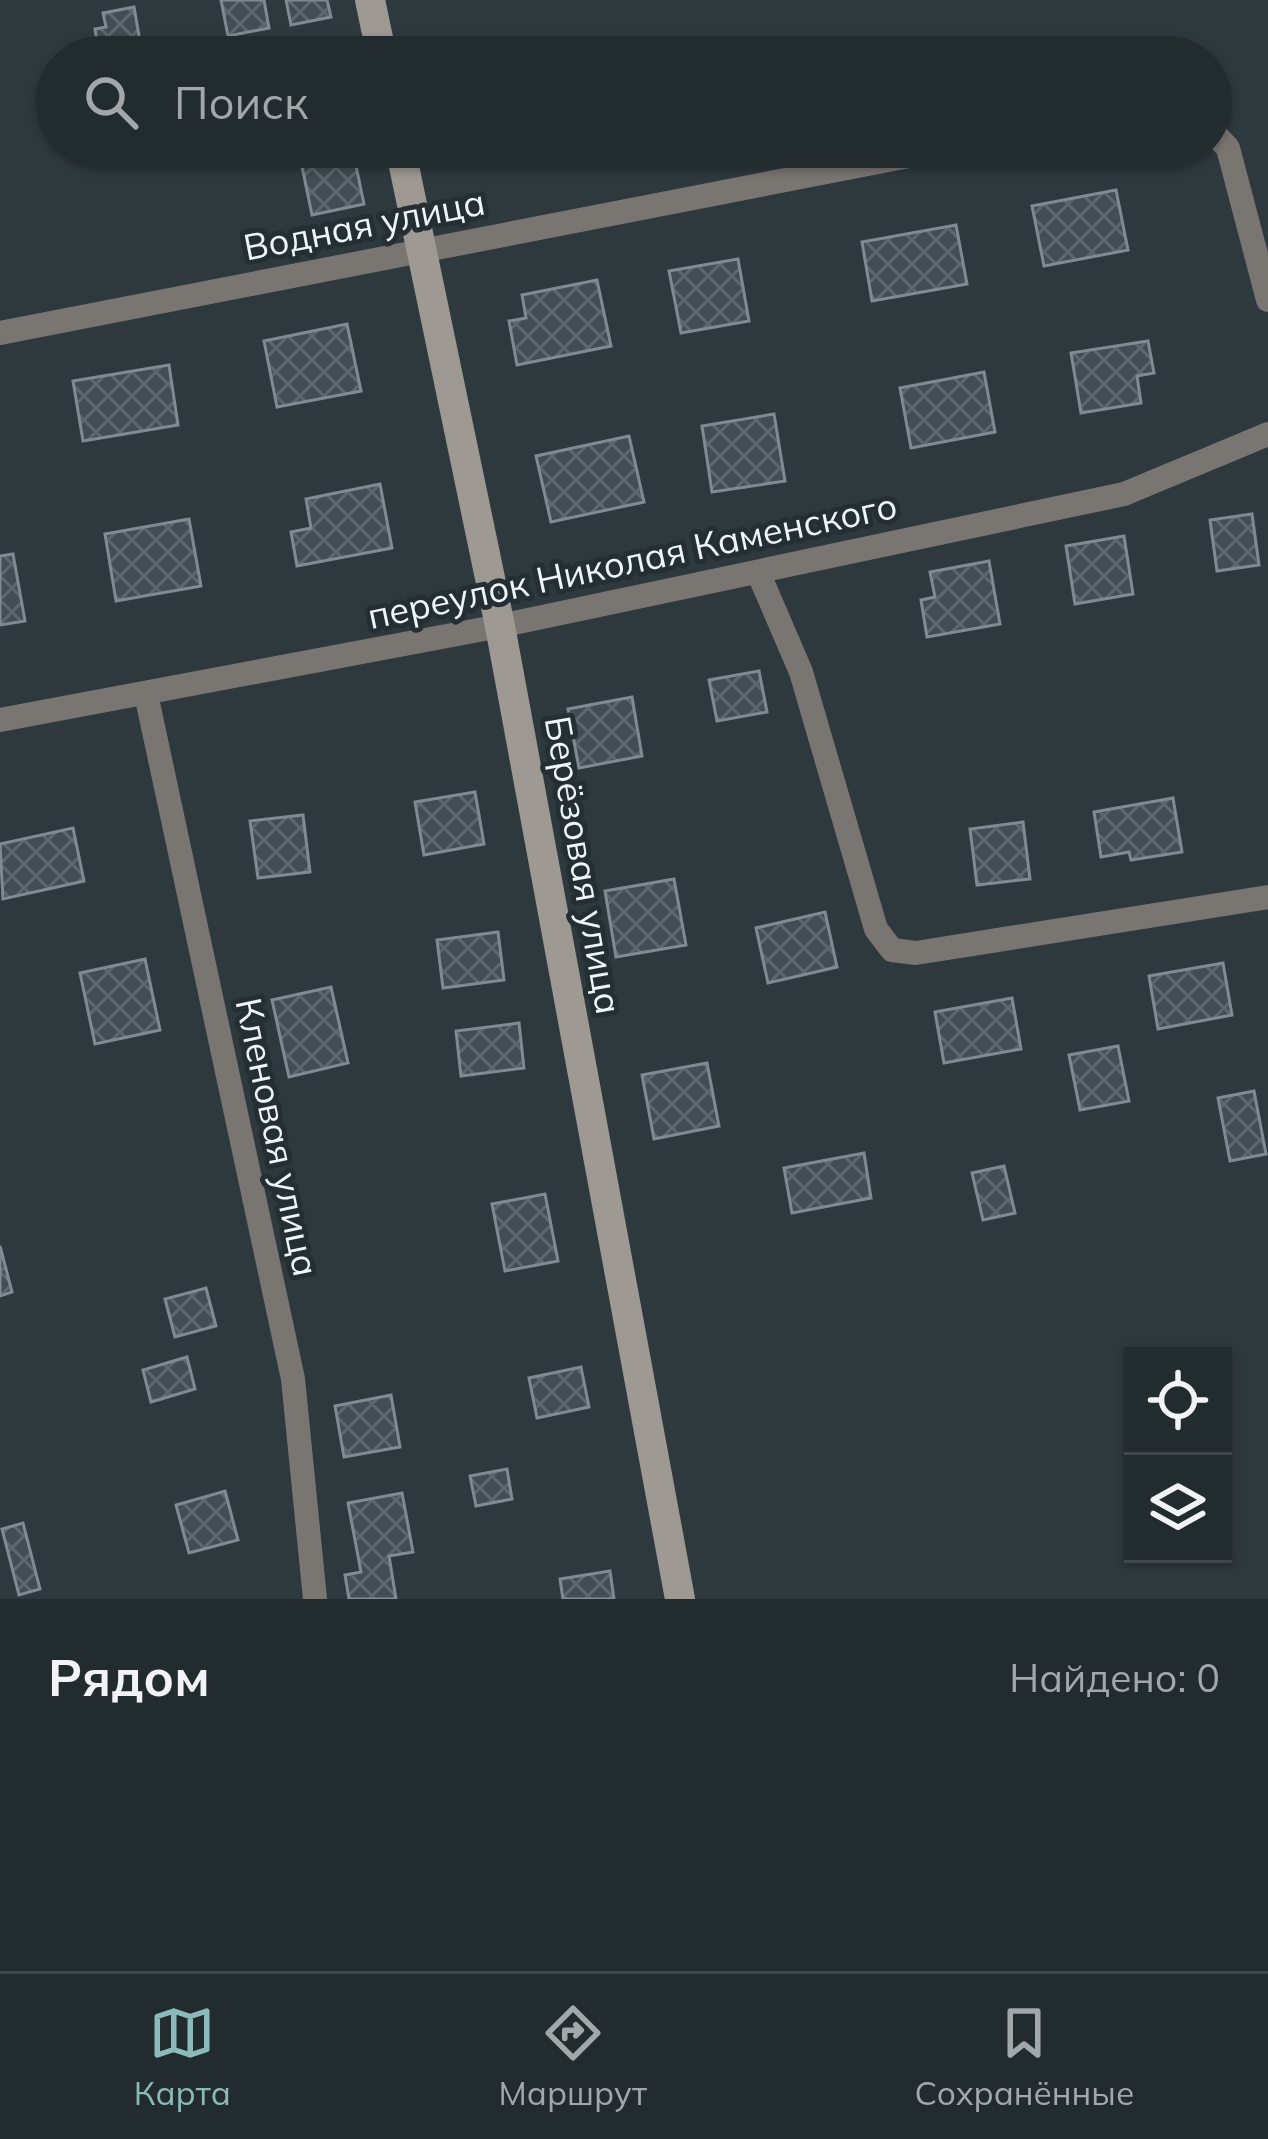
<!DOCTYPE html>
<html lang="ru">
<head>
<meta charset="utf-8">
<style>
	:root { --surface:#222b2e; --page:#2e373a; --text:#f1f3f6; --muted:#a2a7aa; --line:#3f474a; --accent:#8bbbb9 }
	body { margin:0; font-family:Mulish,sans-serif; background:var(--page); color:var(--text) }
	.controls { position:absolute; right:36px; bottom:36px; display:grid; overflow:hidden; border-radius:0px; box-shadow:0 3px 9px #0004 }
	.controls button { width:108px; height:108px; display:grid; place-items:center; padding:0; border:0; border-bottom:3px solid var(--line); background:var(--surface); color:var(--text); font:60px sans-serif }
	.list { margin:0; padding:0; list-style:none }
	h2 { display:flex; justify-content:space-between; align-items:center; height:156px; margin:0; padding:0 48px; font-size:51px }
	h2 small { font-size:39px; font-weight:400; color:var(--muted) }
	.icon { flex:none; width:66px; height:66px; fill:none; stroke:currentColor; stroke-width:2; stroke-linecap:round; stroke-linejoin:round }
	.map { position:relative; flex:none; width:1268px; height:1599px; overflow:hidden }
	.search { position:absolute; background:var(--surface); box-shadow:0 3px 9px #0004; left:36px; right:36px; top:36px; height:132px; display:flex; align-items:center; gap:30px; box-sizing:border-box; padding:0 42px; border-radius:66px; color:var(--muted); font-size:45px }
	.sheet { height:372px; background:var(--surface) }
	nav { display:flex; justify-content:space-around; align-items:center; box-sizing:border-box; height:168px; border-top:3px solid var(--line); background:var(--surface); font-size:33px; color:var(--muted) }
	nav a { display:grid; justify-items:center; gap:6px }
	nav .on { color:var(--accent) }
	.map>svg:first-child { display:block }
</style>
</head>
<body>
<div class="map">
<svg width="1268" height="1599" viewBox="0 0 1268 1599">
	<defs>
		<pattern id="building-cross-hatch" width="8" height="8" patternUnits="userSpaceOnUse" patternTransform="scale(3)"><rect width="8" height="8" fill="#424e53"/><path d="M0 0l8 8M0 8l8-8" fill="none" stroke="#5e686c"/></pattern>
	</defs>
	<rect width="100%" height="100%" fill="#2e393e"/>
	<g fill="url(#building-cross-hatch)" stroke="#7e8b91" stroke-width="3">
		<path d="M 221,0 L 264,0 L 269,28 L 228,36 Z"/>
		<path d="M 286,0 L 327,0 L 331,17 L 291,25 Z"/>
		<path d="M 134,7 L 141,47 L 99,55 L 95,29 L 106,27 L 103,13 Z"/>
		<path d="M 352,147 L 364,204 L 312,215 L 300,157 Z"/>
		<path d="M 483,147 L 559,147 L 485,161 Z"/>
		<path d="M 1116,190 L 1128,250 L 1044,266 L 1032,206 Z"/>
		<path d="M 956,225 L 967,284 L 872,301 L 862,242 Z"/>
		<path d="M 738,259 L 749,321 L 681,333 L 669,271 Z"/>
		<path d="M 597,280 L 611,346 L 517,365 L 509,321 L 526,318 L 522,295 Z"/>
		<path d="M 347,324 L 361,391 L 277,407 L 264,341 Z"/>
		<path d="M 1148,341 L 1154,373 L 1137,376 L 1141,403 L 1081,413 L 1071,353 Z"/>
		<path d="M 169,365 L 178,425 L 83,441 L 73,381 Z"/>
		<path d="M 984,372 L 995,432 L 911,448 L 900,388 Z"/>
		<path d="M 774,414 L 785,481 L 712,492 L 702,426 Z"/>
		<path d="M 629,436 L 644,502 L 551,522 L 536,456 Z"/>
		<path d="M 380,484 L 392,548 L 297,566 L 291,532 L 311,528 L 306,499 Z"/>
		<path d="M 1252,514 L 1259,565 L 1217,571 L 1210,520 Z"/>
		<path d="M 189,519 L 201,586 L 116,601 L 105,534 Z"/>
		<path d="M 1124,536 L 1133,594 L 1075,604 L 1066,546 Z"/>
		<path d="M 13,554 L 25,621 L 0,625 L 0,556 Z"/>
		<path d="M 989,561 L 1000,624 L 927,637 L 921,600 L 935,597 L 930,572 Z"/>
		<path d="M 759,671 L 767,712 L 717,721 L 709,680 Z"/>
		<path d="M 632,697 L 642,756 L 579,768 L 568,709 Z"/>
		<path d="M 475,792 L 484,844 L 424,855 L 415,802 Z"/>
		<path d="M 1173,798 L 1182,852 L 1131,860 L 1129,852 L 1101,857 L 1094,812 Z"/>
		<path d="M 303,815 L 310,872 L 258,878 L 250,821 Z"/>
		<path d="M 1023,822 L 1030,879 L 977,885 L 970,829 Z"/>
		<path d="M 73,828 L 84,881 L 3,899 L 0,844 Z"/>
		<path d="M 674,879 L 686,945 L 616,957 L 605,891 Z"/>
		<path d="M 825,912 L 837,967 L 768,983 L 756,928 Z"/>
		<path d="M 498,932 L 504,980 L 443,988 L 437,940 Z"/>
		<path d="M 145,959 L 160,1030 L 95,1044 L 80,973 Z"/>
		<path d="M 1223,963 L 1232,1015 L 1158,1029 L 1149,976 Z"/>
		<path d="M 331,987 L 348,1063 L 289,1077 L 272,1000 Z"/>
		<path d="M 1012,998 L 1021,1049 L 944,1063 L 935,1012 Z"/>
		<path d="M 519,1023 L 524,1068 L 461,1076 L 456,1031 Z"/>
		<path d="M 1118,1046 L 1129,1101 L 1080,1110 L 1069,1055 Z"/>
		<path d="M 707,1063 L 719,1126 L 654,1139 L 642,1075 Z"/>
		<path d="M 1254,1091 L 1266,1154 L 1230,1161 L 1218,1098 Z"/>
		<path d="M 864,1153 L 871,1198 L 792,1213 L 784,1168 Z"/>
		<path d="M 1004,1166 L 1015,1213 L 983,1220 L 972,1173 Z"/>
		<path d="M 545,1194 L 558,1261 L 505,1271 L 492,1204 Z"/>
		<path d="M 0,1246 L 12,1292 L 0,1296 Z"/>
		<path d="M 206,1288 L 216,1326 L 175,1337 L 165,1299 Z"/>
		<path d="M 187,1357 L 195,1389 L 151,1402 L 143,1370 Z"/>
		<path d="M 581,1367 L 589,1407 L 537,1418 L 529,1378 Z"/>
		<path d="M 391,1395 L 400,1447 L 344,1457 L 335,1406 Z"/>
		<path d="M 507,1469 L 512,1499 L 476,1506 L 470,1476 Z"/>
		<path d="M 225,1491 L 238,1540 L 189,1553 L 176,1505 Z"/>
		<path d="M 402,1493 L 413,1552 L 389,1556 L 396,1599 L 349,1599 L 345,1575 L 361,1572 L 348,1503 Z"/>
		<path d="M 23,1523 L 40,1589 L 19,1595 L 2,1529 Z"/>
		<path d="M 610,1571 L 614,1599 L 563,1599 L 560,1579 Z"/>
	</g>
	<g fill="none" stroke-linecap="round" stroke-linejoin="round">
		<g stroke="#797672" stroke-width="24">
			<path d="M 1211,130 L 1228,148 L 1268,300"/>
			<path d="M 0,333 L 955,147"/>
			<path d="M 758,572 L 801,672 L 876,929 L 892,950 L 916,953 L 1268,897"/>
			<path d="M 146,694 L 293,1379 L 315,1599"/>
			<path d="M 0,720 L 500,626 L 1124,494 L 1268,434"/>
		</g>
		<g stroke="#9e9992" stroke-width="30">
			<path d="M 370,0 L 382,57"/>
			<path d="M 400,147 L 500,626 L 680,1599"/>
		</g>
	</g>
	<g text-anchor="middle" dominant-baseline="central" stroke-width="10" stroke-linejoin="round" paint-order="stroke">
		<g font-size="36" fill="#eff6f9" stroke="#242f33">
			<text transform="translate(364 224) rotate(-11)">Водная улица</text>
			<text transform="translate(632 560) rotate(-12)">переулок Николая Каменского</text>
			<text transform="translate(584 865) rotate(80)">Берёзовая улица</text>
			<text transform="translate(278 1137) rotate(78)">Кленовая улица</text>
		</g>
	</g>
</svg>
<div class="controls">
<button><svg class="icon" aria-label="locate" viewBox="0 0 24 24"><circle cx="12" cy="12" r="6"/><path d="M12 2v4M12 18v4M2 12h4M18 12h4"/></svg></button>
<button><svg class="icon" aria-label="layers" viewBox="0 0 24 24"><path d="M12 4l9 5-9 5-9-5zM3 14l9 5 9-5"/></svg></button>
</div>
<div class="search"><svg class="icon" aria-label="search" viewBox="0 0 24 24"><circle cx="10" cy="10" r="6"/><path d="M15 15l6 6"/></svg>Поиск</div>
</div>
<section class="sheet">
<h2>Рядом<small>Найдено: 0</small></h2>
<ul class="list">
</ul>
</section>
<nav>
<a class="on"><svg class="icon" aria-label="map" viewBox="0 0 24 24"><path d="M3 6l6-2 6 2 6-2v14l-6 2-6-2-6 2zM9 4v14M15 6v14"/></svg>Карта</a>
<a><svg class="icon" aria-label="directions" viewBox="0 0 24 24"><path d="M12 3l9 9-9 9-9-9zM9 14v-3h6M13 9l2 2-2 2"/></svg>Маршрут</a>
<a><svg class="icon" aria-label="saved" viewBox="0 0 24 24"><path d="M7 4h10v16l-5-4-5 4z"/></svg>Сохранённые</a>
</nav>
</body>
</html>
